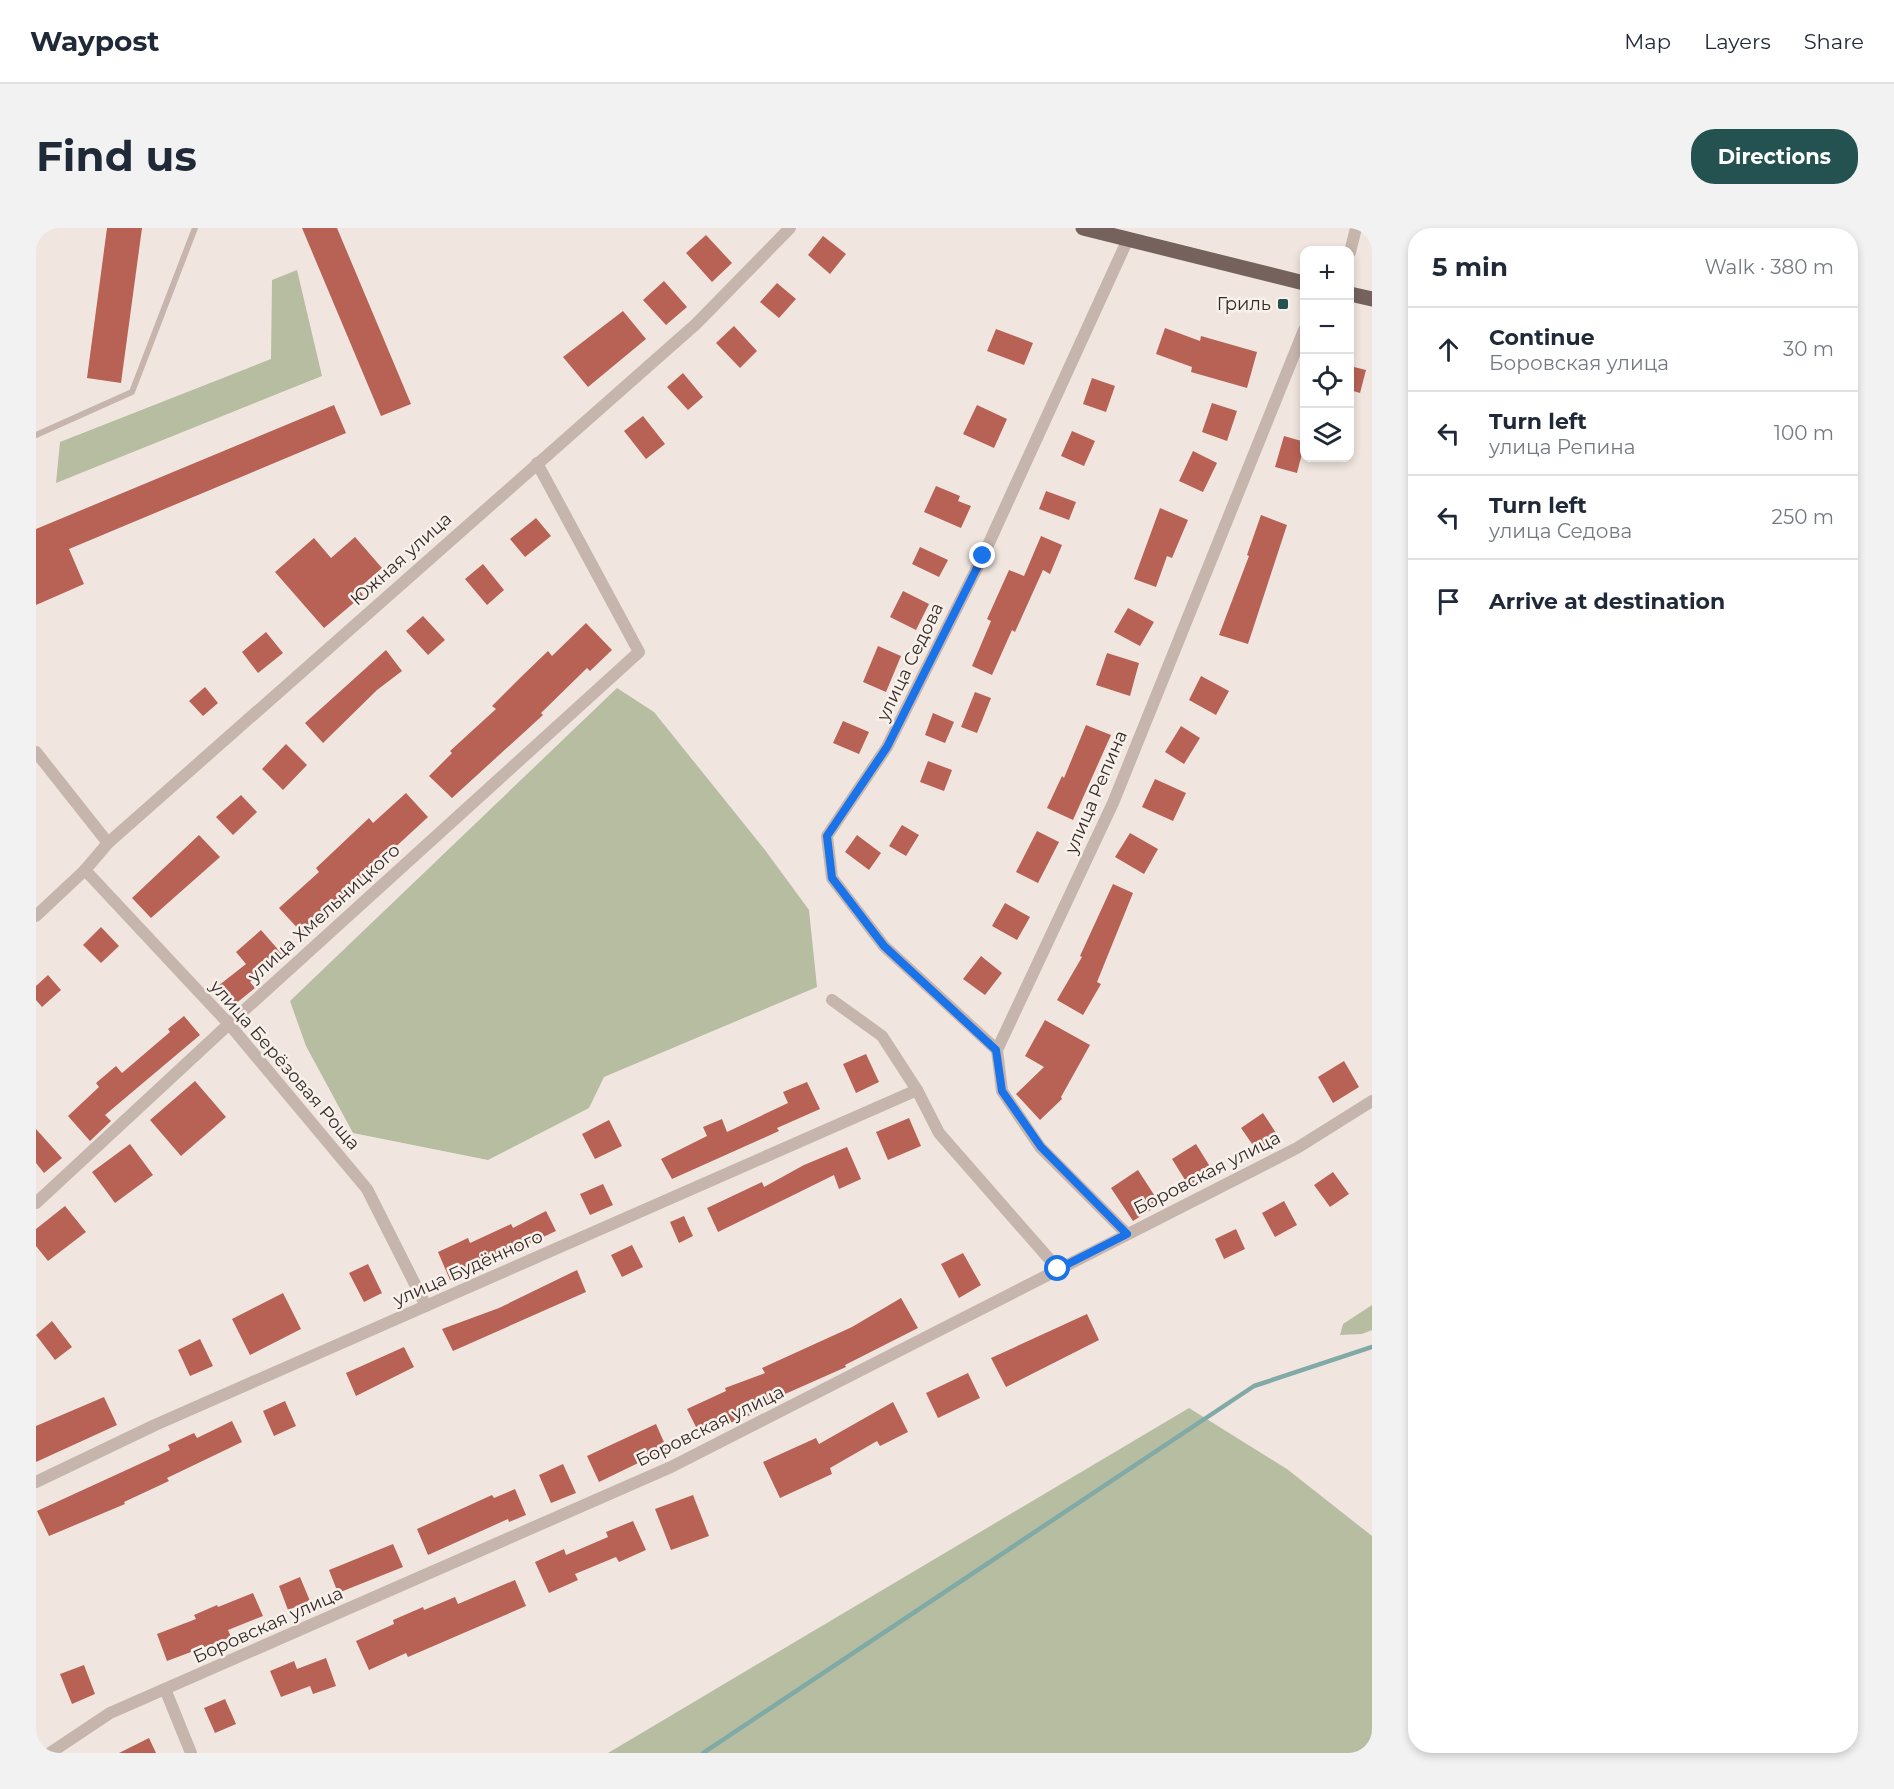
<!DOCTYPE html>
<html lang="en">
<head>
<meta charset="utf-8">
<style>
	:root { --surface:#fff; --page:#f2f2f3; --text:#1f2937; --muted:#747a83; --line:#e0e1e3; --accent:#245250 }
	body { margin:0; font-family:Montserrat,sans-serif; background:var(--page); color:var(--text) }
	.controls { position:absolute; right:18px; top:18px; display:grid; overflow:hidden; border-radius:12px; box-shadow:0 3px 9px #0003 }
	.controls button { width:54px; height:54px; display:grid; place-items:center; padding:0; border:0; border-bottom:2px solid var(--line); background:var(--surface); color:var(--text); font:30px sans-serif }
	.stop { position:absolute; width:18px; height:18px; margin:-14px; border:4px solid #1a73e8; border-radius:50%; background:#fff }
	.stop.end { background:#1a73e8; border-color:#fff; box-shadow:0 2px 6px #0008 }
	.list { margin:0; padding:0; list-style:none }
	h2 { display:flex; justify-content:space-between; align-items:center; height:78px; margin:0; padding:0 24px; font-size:26px }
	h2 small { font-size:20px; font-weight:400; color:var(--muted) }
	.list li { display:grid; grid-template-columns:39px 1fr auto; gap:18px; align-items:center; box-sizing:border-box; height:84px; padding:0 24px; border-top:2px solid var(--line) }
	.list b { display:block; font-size:22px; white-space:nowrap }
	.list p { margin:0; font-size:20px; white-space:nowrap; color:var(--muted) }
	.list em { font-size:20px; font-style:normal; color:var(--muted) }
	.icon { flex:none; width:33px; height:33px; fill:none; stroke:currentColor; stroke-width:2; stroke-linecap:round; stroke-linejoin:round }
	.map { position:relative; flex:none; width:1336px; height:1525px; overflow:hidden; border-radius:24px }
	header { display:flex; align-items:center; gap:36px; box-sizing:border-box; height:84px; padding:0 30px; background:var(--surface); border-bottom:2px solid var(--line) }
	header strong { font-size:28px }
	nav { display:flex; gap:33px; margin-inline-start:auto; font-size:21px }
	.intro { display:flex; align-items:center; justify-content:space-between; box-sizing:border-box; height:144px; padding:0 36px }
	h1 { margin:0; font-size:42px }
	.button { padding:15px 27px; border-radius:24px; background:var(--accent); color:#fff; font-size:21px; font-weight:700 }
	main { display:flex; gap:36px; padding:0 36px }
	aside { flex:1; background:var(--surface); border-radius:24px; box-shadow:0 3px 9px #0003 }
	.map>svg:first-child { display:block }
</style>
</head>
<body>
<header>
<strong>Waypost</strong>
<nav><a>Map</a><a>Layers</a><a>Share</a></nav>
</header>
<div class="intro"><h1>Find us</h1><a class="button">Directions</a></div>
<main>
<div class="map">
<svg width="1336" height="1525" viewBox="0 0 1336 1525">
	<rect width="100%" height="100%" fill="#f0e6df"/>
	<g fill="#b6bda0">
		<path d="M 261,42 L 286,148 L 20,255 L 24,214 L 235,131 L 236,52 Z"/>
		<path d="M 581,460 L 618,484 L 729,622 L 773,682 L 781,759 L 568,849 L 553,880 L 452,932 L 317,905 L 270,818 L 254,773 Z"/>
		<path d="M 1336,1077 L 1336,1102 L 1326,1106 L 1304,1107 L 1307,1096 Z"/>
		<path d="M 1153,1180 L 1251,1241 L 1336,1308 L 1336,1514 L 1327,1525 L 572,1525 Z"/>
	</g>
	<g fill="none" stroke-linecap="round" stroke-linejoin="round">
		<path stroke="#81a9a6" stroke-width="4.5" d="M 667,1525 L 1218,1158 L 1336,1119"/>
	</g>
	<g fill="#b76255">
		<path d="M 71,0 L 106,0 L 85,155 L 51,150 Z"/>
		<path d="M 266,0 L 301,0 L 375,176 L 345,188 Z"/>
		<path d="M 670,7 L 696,35 L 676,54 L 650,25 Z"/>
		<path d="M 787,8 L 810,26 L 794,46 L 772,27 Z"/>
		<path d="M 628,53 L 651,79 L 630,97 L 607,72 Z"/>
		<path d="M 741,55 L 760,71 L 743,90 L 724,74 Z"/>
		<path d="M 587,83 L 610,111 L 552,159 L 527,129 Z"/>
		<path d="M 698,98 L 721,123 L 704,140 L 680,115 Z"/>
		<path d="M 1129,100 L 1164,113 L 1165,108 L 1221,124 L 1211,160 L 1155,144 L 1156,139 L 1120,126 Z"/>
		<path d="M 960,101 L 997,115 L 988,137 L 951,123 Z"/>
		<path d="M 1314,138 L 1330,142 L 1324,165 L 1314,162 Z"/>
		<path d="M 647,145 L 667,169 L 652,182 L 631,159 Z"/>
		<path d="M 1056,150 L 1079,158 L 1070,184 L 1047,176 Z"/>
		<path d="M 1176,175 L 1201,183 L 1191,213 L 1166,204 Z"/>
		<path d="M 298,177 L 310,205 L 33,321 L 48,356 L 0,377 L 0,301 Z"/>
		<path d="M 941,177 L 971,191 L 958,220 L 927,206 Z"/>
		<path d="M 607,188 L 629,216 L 610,231 L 588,203 Z"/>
		<path d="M 1036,203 L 1059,213 L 1048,238 L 1025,228 Z"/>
		<path d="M 1248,208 L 1269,214 L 1261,245 L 1239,239 Z"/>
		<path d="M 1157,223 L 1181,235 L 1167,264 L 1143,253 Z"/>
		<path d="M 900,258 L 924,268 L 922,273 L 935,278 L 925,300 L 888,284 Z"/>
		<path d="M 1010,263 L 1040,274 L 1033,292 L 1003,281 Z"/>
		<path d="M 1124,280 L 1152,292 L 1136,330 L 1131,328 L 1120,359 L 1098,351 Z"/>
		<path d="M 1225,287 L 1251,297 L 1212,416 L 1183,407 L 1213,328 L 1211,327 Z"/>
		<path d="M 500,290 L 515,308 L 489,329 L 474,311 Z"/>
		<path d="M 1005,308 L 1026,317 L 1014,346 L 1007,342 L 979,404 L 976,402 L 956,447 L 936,438 L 955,393 L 951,391 L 973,342 L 988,348 Z"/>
		<path d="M 319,309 L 346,340 L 322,361 L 327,367 L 288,400 L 239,344 L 278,310 L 295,330 Z"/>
		<path d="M 884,319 L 912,332 L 903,349 L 876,336 Z"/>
		<path d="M 447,336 L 468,362 L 451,377 L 429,351 Z"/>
		<path d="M 867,363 L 893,376 L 880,402 L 854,389 Z"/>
		<path d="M 1092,380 L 1118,394 L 1104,418 L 1078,404 Z"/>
		<path d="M 387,388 L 409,412 L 392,427 L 370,403 Z"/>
		<path d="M 550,395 L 576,422 L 554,443 L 551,440 L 505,485 L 507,487 L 416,570 L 393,548 L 416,525 L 414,523 L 460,481 L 456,478 L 485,449 L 512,423 L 516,428 Z"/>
		<path d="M 230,404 L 247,425 L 222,445 L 206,424 Z"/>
		<path d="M 842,418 L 865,428 L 850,464 L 827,454 Z"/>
		<path d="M 350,422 L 366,443 L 341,462 L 287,515 L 269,495 Z"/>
		<path d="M 1071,425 L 1103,435 L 1094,468 L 1060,457 Z"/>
		<path d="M 1165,448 L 1193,463 L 1180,487 L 1153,472 Z"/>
		<path d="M 169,459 L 182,475 L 167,488 L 153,473 Z"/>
		<path d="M 939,464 L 955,470 L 941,505 L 925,499 Z"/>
		<path d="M 897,485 L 918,494 L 909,515 L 889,507 Z"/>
		<path d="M 807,493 L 833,504 L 823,526 L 797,515 Z"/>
		<path d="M 1050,497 L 1075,507 L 1037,592 L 1011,580 L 1026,548 L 1028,550 Z"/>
		<path d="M 1145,498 L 1164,510 L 1148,536 L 1129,524 Z"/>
		<path d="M 250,516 L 271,537 L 247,562 L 226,541 Z"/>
		<path d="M 892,533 L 916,542 L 908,563 L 884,554 Z"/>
		<path d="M 1119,551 L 1150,565 L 1137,593 L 1106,579 Z"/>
		<path d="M 370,565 L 392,589 L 266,705 L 243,680 L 283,644 L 280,640 L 333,590 L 337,595 Z"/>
		<path d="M 205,567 L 221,584 L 197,607 L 180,589 Z"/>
		<path d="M 866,597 L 883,607 L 870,628 L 853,618 Z"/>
		<path d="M 1001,603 L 1023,614 L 1002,655 L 980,644 Z"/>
		<path d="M 1094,605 L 1122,621 L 1108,646 L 1079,629 Z"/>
		<path d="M 163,607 L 184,629 L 115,690 L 96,670 Z"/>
		<path d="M 821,607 L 845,625 L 833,642 L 809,624 Z"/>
		<path d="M 1077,656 L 1097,665 L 1061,754 L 1065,756 L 1047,787 L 1021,772 L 1046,729 L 1044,728 Z"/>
		<path d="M 969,675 L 994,689 L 981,712 L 956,698 Z"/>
		<path d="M 65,699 L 83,718 L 65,735 L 47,717 Z"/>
		<path d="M 225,702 L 246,726 L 214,754 L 219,760 L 198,777 L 182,758 L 210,736 L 200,724 Z"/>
		<path d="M 945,728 L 966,745 L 949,767 L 927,751 Z"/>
		<path d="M 12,747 L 25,762 L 6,779 L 0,772 L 0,758 Z"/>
		<path d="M 148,788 L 164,807 L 69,887 L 75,893 L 54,913 L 32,888 L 63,859 L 60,855 L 80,838 L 86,845 L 134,804 L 132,801 Z"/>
		<path d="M 1009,792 L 1054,817 L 1025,869 L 1026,871 L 1004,892 L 980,866 L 1008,839 L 989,828 Z"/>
		<path d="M 830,826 L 843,854 L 820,865 L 807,836 Z"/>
		<path d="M 1308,833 L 1323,859 L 1297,875 L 1282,849 Z"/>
		<path d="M 159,853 L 190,889 L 145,928 L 114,892 Z"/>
		<path d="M 771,854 L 784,881 L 741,900 L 743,903 L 636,951 L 625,931 L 671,908 L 667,899 L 686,891 L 691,904 L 752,875 L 747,864 Z"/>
		<path d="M 1227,885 L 1242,908 L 1221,923 L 1205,900 Z"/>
		<path d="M 873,890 L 885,918 L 852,932 L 840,904 Z"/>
		<path d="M 573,892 L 586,918 L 559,931 L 546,906 Z"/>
		<path d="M 0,901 L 26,930 L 8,945 L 0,935 Z"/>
		<path d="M 94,916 L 117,947 L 79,975 L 56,944 Z"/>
		<path d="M 1160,916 L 1178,945 L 1154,960 L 1136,931 Z"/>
		<path d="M 811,919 L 825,951 L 803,961 L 798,947 L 682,1004 L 671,980 L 726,954 L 728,959 L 768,937 Z"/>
		<path d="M 1102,942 L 1124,976 L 1097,993 L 1075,960 Z"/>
		<path d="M 1297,944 L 1313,966 L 1294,979 L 1278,957 Z"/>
		<path d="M 567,956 L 577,977 L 554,987 L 544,966 Z"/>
		<path d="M 1248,973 L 1261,997 L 1239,1009 L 1226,985 Z"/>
		<path d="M 29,978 L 50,1004 L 12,1033 L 0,1018 L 0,1001 Z"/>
		<path d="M 510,983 L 520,1003 L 414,1052 L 402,1024 L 432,1010 L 434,1015 L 475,996 L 477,1000 Z"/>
		<path d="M 648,988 L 657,1008 L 643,1015 L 634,994 Z"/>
		<path d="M 1200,1001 L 1209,1021 L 1188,1031 L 1179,1011 Z"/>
		<path d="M 596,1017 L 607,1039 L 586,1049 L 575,1027 Z"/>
		<path d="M 927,1025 L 945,1057 L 923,1070 L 905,1036 Z"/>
		<path d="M 332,1036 L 346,1065 L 328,1074 L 313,1045 Z"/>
		<path d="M 541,1042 L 550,1064 L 417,1123 L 406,1101 L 463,1080 Z"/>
		<path d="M 247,1065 L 265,1101 L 214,1127 L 196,1091 Z"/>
		<path d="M 865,1070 L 882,1100 L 809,1137 L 810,1139 L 720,1179 L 722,1184 L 664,1207 L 651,1181 L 690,1163 L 689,1160 L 729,1145 L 726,1140 L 816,1099 Z"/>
		<path d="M 1051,1086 L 1063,1112 L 970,1159 L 955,1130 Z"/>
		<path d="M 16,1093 L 36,1119 L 19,1132 L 0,1107 Z"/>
		<path d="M 164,1111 L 177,1138 L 154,1148 L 142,1122 Z"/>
		<path d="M 368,1119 L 378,1139 L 320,1168 L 310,1145 Z"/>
		<path d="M 932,1145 L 944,1170 L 902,1190 L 890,1165 Z"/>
		<path d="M 68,1169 L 81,1197 L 0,1234 L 0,1198 Z"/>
		<path d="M 249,1173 L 260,1198 L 238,1208 L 227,1183 Z"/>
		<path d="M 857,1174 L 872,1204 L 844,1218 L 841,1213 L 794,1240 L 796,1246 L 744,1270 L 727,1234 L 780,1210 L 783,1216 Z"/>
		<path d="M 196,1193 L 206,1214 L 131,1250 L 133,1253 L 88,1274 L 89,1276 L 13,1308 L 1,1283 L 134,1222 L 132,1217 L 158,1205 L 161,1210 Z"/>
		<path d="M 620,1196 L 631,1221 L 563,1254 L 551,1228 Z"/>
		<path d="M 527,1236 L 540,1265 L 515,1275 L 503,1247 Z"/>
		<path d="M 479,1261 L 490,1287 L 473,1294 L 472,1291 L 392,1327 L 381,1301 L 456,1267 L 458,1270 Z"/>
		<path d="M 657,1267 L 673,1308 L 635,1322 L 619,1281 Z"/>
		<path d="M 597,1293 L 610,1322 L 583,1334 L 580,1329 L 539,1346 L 542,1352 L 513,1365 L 499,1334 L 528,1321 L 530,1327 L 572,1309 L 570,1304 Z"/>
		<path d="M 357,1316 L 367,1339 L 302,1365 L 293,1342 Z"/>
		<path d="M 264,1349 L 274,1373 L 252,1382 L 243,1358 Z"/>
		<path d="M 479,1352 L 490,1378 L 372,1429 L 370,1425 L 333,1442 L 320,1413 L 358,1396 L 357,1392 L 387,1379 L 388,1382 L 419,1369 L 422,1376 Z"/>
		<path d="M 217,1365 L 227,1388 L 192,1402 L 195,1409 L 131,1433 L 121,1406 L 160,1391 L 158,1387 L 181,1377 L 182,1379 Z"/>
		<path d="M 290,1430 L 300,1458 L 277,1466 L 274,1458 L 245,1469 L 234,1443 L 258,1433 L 261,1441 Z"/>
		<path d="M 48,1437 L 59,1466 L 36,1476 L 24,1446 Z"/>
		<path d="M 189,1471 L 200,1496 L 179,1505 L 168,1480 Z"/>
		<path d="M 113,1510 L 120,1525 L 83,1525 Z"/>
	</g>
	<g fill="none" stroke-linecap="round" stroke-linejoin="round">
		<path stroke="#c6b5ac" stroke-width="6" d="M 0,207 L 96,164 L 159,0"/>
		<g stroke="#c6b5ac" stroke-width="12">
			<path d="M 1314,24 L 1320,0"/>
			<path d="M 0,524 L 72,615"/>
			<path d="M 49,642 L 193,796 L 331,961 L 390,1078"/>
			<path d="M 0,688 L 49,642 L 72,615 L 660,96 L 754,0"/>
			<path d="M 796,772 L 846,808 L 881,862 L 903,905 L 1022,1041"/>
			<path d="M 961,822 L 848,718 L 796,650 L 791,608 L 851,519 L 947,328 L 1092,11"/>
			<path d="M 0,975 L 193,796 L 603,424 L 501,235"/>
			<path d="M 1091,1006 L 1004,919 L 966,863 L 961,822 L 1077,575 L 1268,102"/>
			<path d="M 0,1254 L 119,1197 L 881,862"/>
			<path d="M 129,1461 L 155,1525"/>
			<path d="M 14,1525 L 74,1485 L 635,1239 L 1261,920 L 1336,873"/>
		</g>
		<g stroke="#75625d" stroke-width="15">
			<path d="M 1047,0 L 1268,55"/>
			<path d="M 1314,66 L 1336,71"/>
		</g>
	</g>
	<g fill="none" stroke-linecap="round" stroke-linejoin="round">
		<path stroke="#1a73e8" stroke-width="8" d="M 947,328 L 851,519 L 791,608 L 796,650 L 848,718 L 960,822 L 966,863 L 1005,919 L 1091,1006 L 1022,1041"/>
	</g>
	<rect fill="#245250" stroke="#f8f0ea" stroke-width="2" x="1241" y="70" width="12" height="12" rx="3"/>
	<g text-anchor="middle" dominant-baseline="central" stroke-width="5" stroke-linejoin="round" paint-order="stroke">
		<g font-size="18" fill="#352c2a" stroke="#f8f0ea" text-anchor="end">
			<text x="1235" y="76">Гриль</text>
		</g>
		<g font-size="18" fill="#352c2a" stroke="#f8f0ea">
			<text transform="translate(365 331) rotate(-42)">Южная улица</text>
			<text transform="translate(874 434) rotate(-64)">улица Седова</text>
			<text transform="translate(1060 564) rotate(-67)">улица Репина</text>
			<text transform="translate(288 685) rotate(-42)">улица Хмельницкого</text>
			<text transform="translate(249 837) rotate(49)">улица Берёзовая Роща</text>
			<text transform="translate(1171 945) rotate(-27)">Боровская улица</text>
			<text transform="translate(432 1040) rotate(-24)">улица Будённого</text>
			<text transform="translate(674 1198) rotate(-26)">Боровская улица</text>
			<text transform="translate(232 1397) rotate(-24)">Боровская улица</text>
		</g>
	</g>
</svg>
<div class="controls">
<button>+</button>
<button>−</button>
<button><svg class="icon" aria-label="locate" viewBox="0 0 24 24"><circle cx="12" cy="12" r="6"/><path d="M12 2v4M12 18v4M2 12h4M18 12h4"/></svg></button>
<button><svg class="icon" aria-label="layers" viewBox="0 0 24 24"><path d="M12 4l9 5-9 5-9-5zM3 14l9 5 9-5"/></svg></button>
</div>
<div class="stop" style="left:1022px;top:1041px"></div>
<div class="stop end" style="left:947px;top:328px"></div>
</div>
<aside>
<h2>5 min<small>Walk · 380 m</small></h2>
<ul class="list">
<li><svg class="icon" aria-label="ahead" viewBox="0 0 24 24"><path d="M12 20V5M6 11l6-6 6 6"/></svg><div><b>Continue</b><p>Боровская улица</p></div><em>30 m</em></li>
<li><svg class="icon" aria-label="left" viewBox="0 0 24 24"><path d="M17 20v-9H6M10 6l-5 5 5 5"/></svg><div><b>Turn left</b><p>улица Репина</p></div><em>100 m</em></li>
<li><svg class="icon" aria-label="left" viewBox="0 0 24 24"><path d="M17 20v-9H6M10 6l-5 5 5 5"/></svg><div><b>Turn left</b><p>улица Седова</p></div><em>250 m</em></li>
<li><svg class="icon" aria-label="arrive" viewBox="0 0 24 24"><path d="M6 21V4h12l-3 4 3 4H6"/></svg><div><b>Arrive at destination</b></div></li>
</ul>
</aside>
</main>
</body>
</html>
